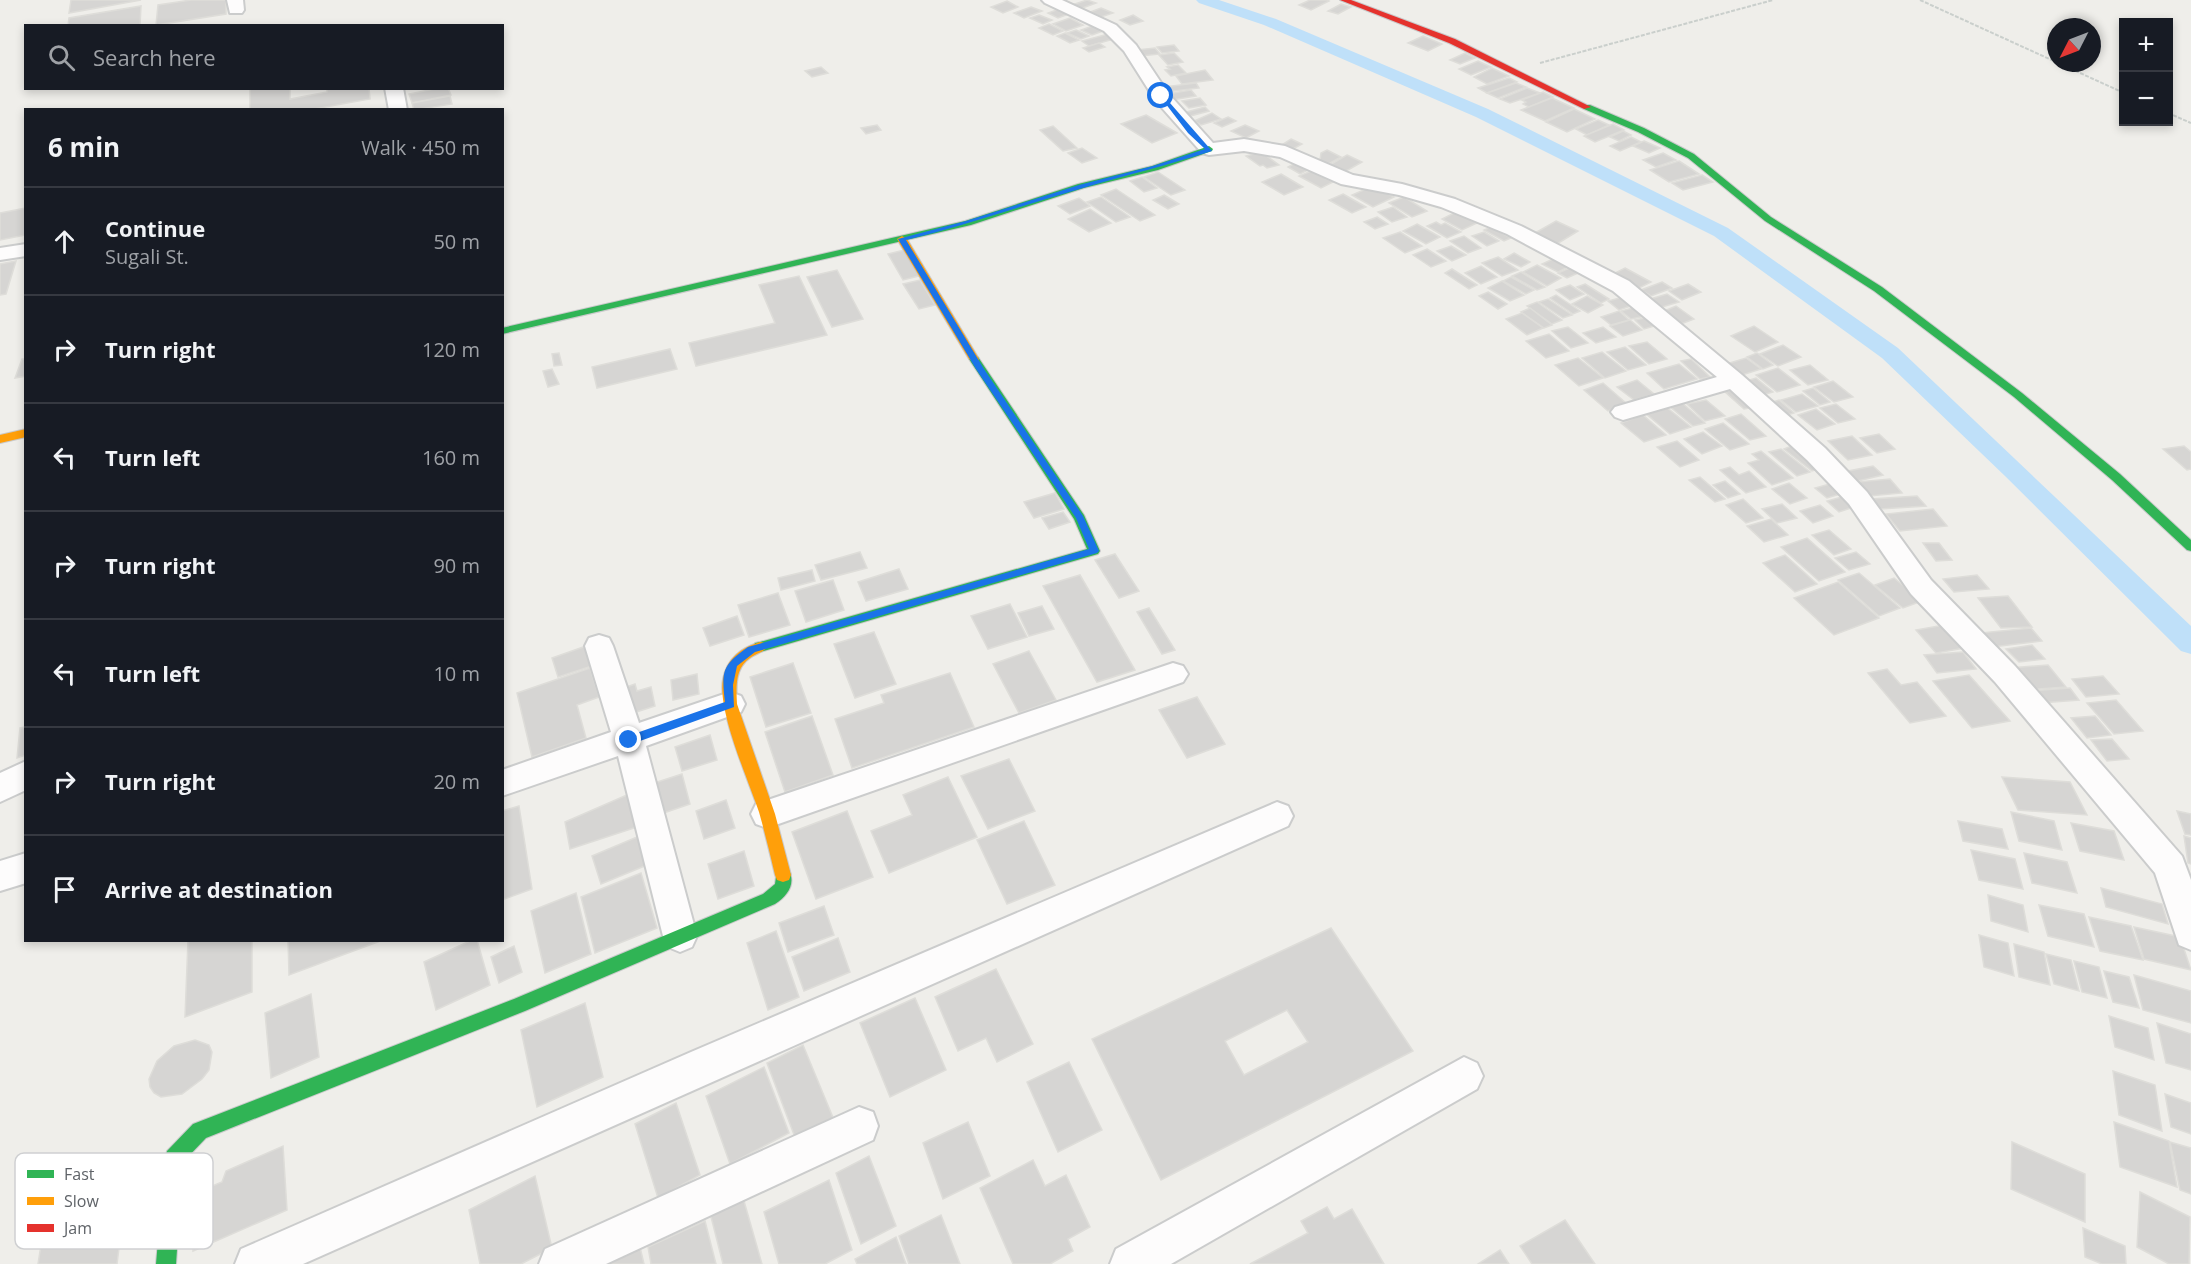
<!DOCTYPE html>
<html lang="en">
<head>
<meta charset="utf-8">
<style>
	:root { --surface:#171b24; --page:#20242c; --text:#f1f3f6; --muted:#9ea1a6; --line:#363941 }
	body { margin:0; font-family:"Open Sans",sans-serif; background:var(--page); color:var(--text) }
	.controls { position:absolute; right:18px; top:18px; display:grid; overflow:hidden; border-radius:0px; box-shadow:0 3px 9px #0003 }
	.controls button { width:54px; height:54px; display:grid; place-items:center; padding:0; border:0; border-bottom:2px solid var(--line); background:var(--surface); color:var(--text); font:30px sans-serif }
	.compass { position:absolute; left:2047px; top:18px; width:54px; height:54px; border-radius:50%; background:var(--surface); box-shadow:0 3px 9px #0003; rotate:228deg }
	.stop { position:absolute; width:18px; height:18px; margin:-14px; border:4px solid #1a73e8; border-radius:50%; background:#fff }
	.stop.end { background:#1a73e8; border-color:#fff; box-shadow:0 2px 6px #0008 }
	.list { margin:0; padding:0; list-style:none }
	h2 { display:flex; justify-content:space-between; align-items:center; height:78px; margin:0; padding:0 24px; font-size:26px }
	h2 small { font-size:20px; font-weight:400; color:var(--muted) }
	.list li { display:grid; grid-template-columns:39px 1fr auto; gap:18px; align-items:center; box-sizing:border-box; height:108px; padding:0 24px; border-top:2px solid var(--line) }
	.list b { display:block; font-size:22px; white-space:nowrap }
	.list p { margin:0; font-size:20px; white-space:nowrap; color:var(--muted) }
	.list em { font-size:20px; font-style:normal; color:var(--muted) }
	.icon { flex:none; width:33px; height:33px; fill:none; stroke:currentColor; stroke-width:2; stroke-linecap:round; stroke-linejoin:round }
	.map { position:relative; flex:none; width:2191px; height:1264px; overflow:hidden }
	.search { position:absolute; background:var(--surface); box-shadow:0 3px 9px #0003; left:24px; top:24px; width:480px; height:66px; display:flex; align-items:center; gap:15px; box-sizing:border-box; padding:0 21px; border-radius:0px; color:var(--muted); font-size:22px }
	.panel { position:absolute; background:var(--surface); box-shadow:0 3px 9px #0003; left:24px; top:108px; width:480px; height:834px; border-radius:0px }
	.map>svg:first-child { display:block }
</style>
</head>
<body>
<div class="map">
<svg width="2191" height="1264" viewBox="0 0 2191 1264">
	<rect width="100%" height="100%" fill="#efeeea"/>
	<g fill="none" stroke-linecap="round" stroke-linejoin="round">
		<path fill="#bfe0f9" fill-rule="evenodd" d="M 1196,0 L 1219,0 L 1276,19 L 1488,109 L 1728,228 L 1898,348 L 2191,626 L 2191,654 L 2181,651 L 2005,476 L 1882,358 L 1714,236 L 1476,117 L 1264,25 L 1199,3 Z"/>
	</g>
	<g fill="#d6d5d3" stroke="#deddd9" stroke-width="1.5" fill-rule="evenodd">
		<path d="M 71,0 L 141,0 L 69,13 Z"/>
		<path d="M 191,0 L 226,0 L 226,14 L 156,25 L 158,5 Z"/>
		<path d="M 1087,0 L 1096,3 L 1080,9 L 1072,5 Z"/>
		<path d="M 1310,0 L 1327,0 L 1329,1 L 1311,10 L 1299,5 Z"/>
		<path d="M 1007,1 L 1018,7 L 1003,13 L 991,7 Z"/>
		<path d="M 1341,4 L 1351,7 L 1338,14 L 1328,11 Z"/>
		<path d="M 141,6 L 140,26 L 68,26 L 69,18 Z"/>
		<path d="M 1031,7 L 1042,11 L 1024,18 L 1014,13 Z"/>
		<path d="M 1101,8 L 1113,13 L 1101,17 L 1090,12 Z"/>
		<path d="M 1059,9 L 1069,14 L 1058,18 L 1048,13 Z"/>
		<path d="M 1039,15 L 1052,20 L 1043,24 L 1030,18 Z"/>
		<path d="M 1133,15 L 1143,21 L 1130,25 L 1120,20 Z"/>
		<path d="M 1070,18 L 1083,25 L 1066,31 L 1053,24 Z"/>
		<path d="M 1049,24 L 1063,31 L 1053,35 L 1039,28 Z"/>
		<path d="M 1095,25 L 1106,30 L 1092,35 L 1081,30 Z"/>
		<path d="M 1076,30 L 1089,36 L 1081,39 L 1067,33 Z"/>
		<path d="M 1065,33 L 1079,40 L 1070,43 L 1057,36 Z"/>
		<path d="M 1108,34 L 1114,39 L 1089,46 L 1082,41 Z"/>
		<path d="M 1423,36 L 1442,44 L 1428,51 L 1408,43 Z"/>
		<path d="M 1099,43 L 1105,47 L 1089,52 L 1083,48 Z"/>
		<path d="M 1174,45 L 1179,51 L 1162,53 L 1157,47 Z"/>
		<path d="M 1155,48 L 1160,54 L 1141,56 L 1136,50 Z"/>
		<path d="M 1174,53 L 1183,62 L 1168,65 L 1159,55 Z"/>
		<path d="M 1465,53 L 1475,58 L 1460,64 L 1450,60 Z"/>
		<path d="M 1478,61 L 1491,67 L 1471,75 L 1459,69 Z"/>
		<path d="M 1178,65 L 1186,73 L 1171,76 L 1165,70 L 1170,69 L 1167,67 Z"/>
		<path d="M 821,67 L 828,73 L 812,77 L 805,71 Z"/>
		<path d="M 1492,68 L 1509,76 L 1487,84 L 1474,77 Z"/>
		<path d="M 1205,70 L 1213,80 L 1182,84 L 1176,76 Z"/>
		<path d="M 1509,78 L 1517,82 L 1487,93 L 1478,88 Z"/>
		<path d="M 1196,83 L 1199,88 L 1166,92 L 1163,87 Z"/>
		<path d="M 1516,83 L 1526,87 L 1498,98 L 1487,93 Z"/>
		<path d="M 250,88 L 290,88 L 290,99 L 327,92 L 327,88 L 369,88 L 370,99 L 309,110 L 250,110 Z"/>
		<path d="M 439,88 L 448,88 L 451,95 L 412,103 L 409,94 Z"/>
		<path d="M 1527,88 L 1540,93 L 1510,103 L 1500,99 Z"/>
		<path d="M 1191,90 L 1196,96 L 1172,100 L 1167,94 Z"/>
		<path d="M 1543,92 L 1553,97 L 1529,107 L 1523,104 L 1526,102 L 1522,100 Z"/>
		<path d="M 450,96 L 452,104 L 414,110 L 412,103 Z"/>
		<path d="M 1200,98 L 1206,105 L 1189,108 L 1182,101 Z"/>
		<path d="M 1552,98 L 1574,108 L 1545,121 L 1521,110 Z"/>
		<path d="M 1205,107 L 1209,111 L 1187,117 L 1182,113 Z"/>
		<path d="M 1574,109 L 1595,119 L 1567,132 L 1546,122 Z"/>
		<path d="M 1212,113 L 1221,119 L 1201,125 L 1194,121 Z"/>
		<path d="M 1146,115 L 1177,133 L 1152,143 L 1121,124 Z"/>
		<path d="M 1228,117 L 1236,121 L 1222,127 L 1214,123 Z"/>
		<path d="M 1598,120 L 1609,125 L 1587,135 L 1576,129 Z"/>
		<path d="M 1613,124 L 1624,130 L 1595,142 L 1584,136 Z"/>
		<path d="M 877,125 L 881,130 L 866,134 L 861,128 Z"/>
		<path d="M 1245,125 L 1259,131 L 1246,138 L 1231,131 Z"/>
		<path d="M 1053,126 L 1077,148 L 1063,151 L 1040,130 Z"/>
		<path d="M 1623,131 L 1631,135 L 1619,141 L 1610,137 Z"/>
		<path d="M 1631,137 L 1641,142 L 1620,151 L 1610,146 Z"/>
		<path d="M 1291,139 L 1302,144 L 1291,150 L 1280,146 Z"/>
		<path d="M 1644,141 L 1660,148 L 1649,153 L 1633,146 Z"/>
		<path d="M 1082,148 L 1097,158 L 1082,163 L 1068,153 Z"/>
		<path d="M 1327,150 L 1341,157 L 1323,167 L 1315,163 L 1320,160 L 1321,153 Z"/>
		<path d="M 1261,152 L 1279,165 L 1267,168 L 1263,165 L 1260,166 L 1246,156 Z"/>
		<path d="M 1663,153 L 1676,160 L 1656,167 L 1643,160 Z"/>
		<path d="M 1347,155 L 1362,162 L 1341,174 L 1326,167 Z"/>
		<path d="M 1679,161 L 1699,174 L 1669,182 L 1650,170 Z"/>
		<path d="M 1295,163 L 1308,170 L 1300,174 L 1288,167 Z"/>
		<path d="M 1311,171 L 1333,182 L 1321,188 L 1299,176 Z"/>
		<path d="M 1158,172 L 1185,190 L 1171,195 L 1144,177 Z"/>
		<path d="M 1281,174 L 1303,187 L 1284,195 L 1262,182 Z"/>
		<path d="M 1702,175 L 1713,182 L 1683,190 L 1672,183 Z"/>
		<path d="M 1142,177 L 1157,188 L 1144,192 L 1130,181 Z"/>
		<path d="M 1368,188 L 1382,191 L 1394,197 L 1373,207 L 1352,195 Z"/>
		<path d="M 1116,189 L 1155,215 L 1140,221 L 1101,195 Z"/>
		<path d="M 1343,194 L 1366,207 L 1352,213 L 1329,200 Z"/>
		<path d="M 1164,195 L 1179,204 L 1168,209 L 1153,200 Z"/>
		<path d="M 1101,197 L 1130,217 L 1116,222 L 1087,202 Z"/>
		<path d="M 1404,197 L 1427,211 L 1412,217 L 1389,203 Z"/>
		<path d="M 1079,198 L 1090,206 L 1070,214 L 1058,206 Z"/>
		<path d="M 1393,207 L 1407,217 L 1392,222 L 1378,212 Z"/>
		<path d="M 26,208 L 26,235 L 0,240 L 0,213 Z"/>
		<path d="M 1090,209 L 1111,223 L 1089,232 L 1068,219 Z"/>
		<path d="M 1456,212 L 1477,223 L 1462,230 L 1442,219 Z"/>
		<path d="M 1377,217 L 1388,224 L 1375,229 L 1364,222 Z"/>
		<path d="M 1556,221 L 1578,231 L 1557,244 L 1535,233 Z"/>
		<path d="M 1436,222 L 1441,225 L 1445,223 L 1461,232 L 1447,238 L 1427,226 Z"/>
		<path d="M 1417,224 L 1440,237 L 1426,244 L 1403,231 Z"/>
		<path d="M 1491,227 L 1511,238 L 1504,241 L 1484,230 Z"/>
		<path d="M 1400,232 L 1422,246 L 1405,253 L 1383,238 Z"/>
		<path d="M 1484,232 L 1499,241 L 1487,246 L 1472,236 Z"/>
		<path d="M 1464,236 L 1481,248 L 1468,253 L 1450,241 Z"/>
		<path d="M 1451,246 L 1466,255 L 1452,261 L 1437,251 Z"/>
		<path d="M 1427,249 L 1446,261 L 1431,267 L 1413,255 Z"/>
		<path d="M 904,250 L 919,276 L 903,280 L 888,254 Z"/>
		<path d="M 1514,253 L 1530,262 L 1521,267 L 1504,259 Z"/>
		<path d="M 1498,257 L 1518,270 L 1502,276 L 1482,263 Z"/>
		<path d="M 1555,258 L 1570,266 L 1558,272 L 1542,264 Z"/>
		<path d="M 16,261 L 6,294 L 0,295 L 0,264 Z"/>
		<path d="M 1537,265 L 1561,278 L 1547,286 L 1523,272 Z"/>
		<path d="M 1481,266 L 1497,277 L 1481,284 L 1465,273 Z"/>
		<path d="M 1574,266 L 1583,271 L 1567,278 L 1558,273 Z"/>
		<path d="M 1625,268 L 1651,282 L 1639,288 L 1613,274 Z"/>
		<path d="M 1452,269 L 1477,285 L 1469,289 L 1445,273 Z"/>
		<path d="M 837,270 L 863,319 L 832,327 L 807,277 Z"/>
		<path d="M 1521,272 L 1545,287 L 1537,290 L 1512,276 Z"/>
		<path d="M 799,276 L 827,335 L 696,366 L 689,343 L 775,323 L 759,285 Z"/>
		<path d="M 1511,277 L 1534,290 L 1526,294 L 1503,281 Z"/>
		<path d="M 920,280 L 935,305 L 919,309 L 903,284 Z"/>
		<path d="M 1502,281 L 1524,295 L 1510,301 L 1488,288 Z"/>
		<path d="M 1662,282 L 1672,288 L 1651,296 L 1641,290 Z"/>
		<path d="M 1585,284 L 1609,299 L 1601,303 L 1577,287 Z"/>
		<path d="M 1688,284 L 1701,292 L 1682,300 L 1669,291 Z"/>
		<path d="M 1570,285 L 1584,294 L 1570,300 L 1556,290 Z"/>
		<path d="M 1488,292 L 1507,304 L 1498,309 L 1479,296 Z"/>
		<path d="M 1667,294 L 1679,302 L 1662,307 L 1650,299 Z"/>
		<path d="M 1556,295 L 1580,311 L 1573,314 L 1550,298 Z"/>
		<path d="M 1587,296 L 1603,305 L 1588,313 L 1572,304 Z"/>
		<path d="M 1623,297 L 1634,305 L 1619,310 L 1608,301 Z"/>
		<path d="M 1548,299 L 1572,315 L 1563,318 L 1539,302 Z"/>
		<path d="M 1537,302 L 1562,320 L 1552,324 L 1527,306 Z"/>
		<path d="M 1676,306 L 1694,319 L 1681,324 L 1662,312 Z"/>
		<path d="M 1636,307 L 1646,316 L 1631,319 L 1621,311 Z"/>
		<path d="M 1530,308 L 1552,325 L 1544,328 L 1521,312 Z"/>
		<path d="M 1619,311 L 1629,320 L 1611,325 L 1601,317 Z"/>
		<path d="M 1522,313 L 1543,328 L 1527,335 L 1506,319 Z"/>
		<path d="M 1649,317 L 1658,325 L 1644,329 L 1635,320 Z"/>
		<path d="M 1630,320 L 1642,330 L 1623,336 L 1610,326 Z"/>
		<path d="M 1754,326 L 1778,342 L 1755,352 L 1731,336 Z"/>
		<path d="M 1568,327 L 1588,343 L 1571,348 L 1552,331 Z"/>
		<path d="M 1603,327 L 1616,337 L 1596,343 L 1583,333 Z"/>
		<path d="M 1549,334 L 1569,351 L 1546,358 L 1526,341 Z"/>
		<path d="M 1647,342 L 1667,359 L 1649,364 L 1629,346 Z"/>
		<path d="M 1783,345 L 1801,357 L 1778,366 L 1760,354 Z"/>
		<path d="M 1625,347 L 1646,365 L 1628,370 L 1607,352 Z"/>
		<path d="M 670,349 L 677,369 L 597,388 L 592,367 Z"/>
		<path d="M 1602,352 L 1626,371 L 1605,378 L 1582,358 Z"/>
		<path d="M 559,353 L 562,365 L 554,366 L 552,354 Z"/>
		<path d="M 1757,353 L 1773,365 L 1763,369 L 1747,357 Z"/>
		<path d="M 1578,358 L 1603,378 L 1579,386 L 1555,365 Z"/>
		<path d="M 1746,358 L 1761,369 L 1739,376 L 1723,365 Z"/>
		<path d="M 22,359 L 26,359 L 26,376 L 15,378 Z"/>
		<path d="M 1691,359 L 1710,377 L 1700,379 L 1681,361 Z"/>
		<path d="M 1679,364 L 1697,379 L 1664,389 L 1647,373 Z"/>
		<path d="M 1810,365 L 1828,380 L 1808,385 L 1790,370 Z"/>
		<path d="M 1778,368 L 1800,385 L 1777,392 L 1756,375 Z"/>
		<path d="M 552,369 L 559,384 L 548,387 L 543,371 Z"/>
		<path d="M 1756,378 L 1773,392 L 1763,395 L 1746,381 Z"/>
		<path d="M 1637,380 L 1654,394 L 1634,400 L 1617,387 Z"/>
		<path d="M 1833,381 L 1853,397 L 1834,402 L 1814,387 Z"/>
		<path d="M 1603,383 L 1627,404 L 1608,411 L 1584,390 Z"/>
		<path d="M 1813,388 L 1830,402 L 1820,405 L 1803,391 Z"/>
		<path d="M 1735,390 L 1755,407 L 1744,409 L 1725,392 Z"/>
		<path d="M 1802,394 L 1818,406 L 1796,412 L 1781,400 Z"/>
		<path d="M 1706,400 L 1725,416 L 1705,421 L 1687,404 Z"/>
		<path d="M 1779,400 L 1794,413 L 1784,416 L 1769,403 Z"/>
		<path d="M 1680,401 L 1705,423 L 1693,426 L 1668,405 Z"/>
		<path d="M 1836,404 L 1855,419 L 1838,423 L 1820,408 Z"/>
		<path d="M 1665,406 L 1691,427 L 1670,434 L 1644,412 Z"/>
		<path d="M 1816,409 L 1835,424 L 1817,430 L 1798,415 Z"/>
		<path d="M 1741,414 L 1766,436 L 1750,440 L 1725,419 Z"/>
		<path d="M 1643,415 L 1666,435 L 1644,442 L 1621,423 Z"/>
		<path d="M 1723,423 L 1749,444 L 1730,450 L 1705,429 Z"/>
		<path d="M 1703,432 L 1722,446 L 1702,454 L 1684,439 Z"/>
		<path d="M 1879,434 L 1895,449 L 1877,453 L 1860,438 Z"/>
		<path d="M 1852,436 L 1872,455 L 1848,460 L 1828,441 Z"/>
		<path d="M 1677,441 L 1699,460 L 1680,467 L 1657,447 Z"/>
		<path d="M 1794,445 L 1822,468 L 1812,471 L 1784,449 Z"/>
		<path d="M 2184,446 L 2191,452 L 2191,469 L 2187,470 L 2163,449 Z"/>
		<path d="M 1781,449 L 1810,472 L 1797,476 L 1769,452 Z"/>
		<path d="M 1761,451 L 1793,478 L 1772,485 L 1748,463 L 1759,460 L 1752,454 Z"/>
		<path d="M 1873,466 L 1883,475 L 1858,481 L 1848,471 Z"/>
		<path d="M 1730,467 L 1739,475 L 1749,471 L 1766,487 L 1746,493 L 1720,470 Z"/>
		<path d="M 1700,477 L 1725,499 L 1715,502 L 1689,480 Z"/>
		<path d="M 1890,479 L 1902,493 L 1869,496 L 1857,482 Z"/>
		<path d="M 1725,481 L 1740,494 L 1728,498 L 1713,485 Z"/>
		<path d="M 1789,483 L 1807,498 L 1790,504 L 1772,489 Z"/>
		<path d="M 1833,483 L 1844,493 L 1827,498 L 1815,488 Z"/>
		<path d="M 1055,493 L 1064,509 L 1034,518 L 1024,502 Z"/>
		<path d="M 1845,496 L 1857,506 L 1839,512 L 1827,501 Z"/>
		<path d="M 1917,496 L 1926,506 L 1880,509 L 1872,499 Z"/>
		<path d="M 1743,499 L 1763,518 L 1746,523 L 1726,505 Z"/>
		<path d="M 1782,504 L 1797,518 L 1777,523 L 1762,509 Z"/>
		<path d="M 1820,505 L 1833,516 L 1813,523 L 1800,511 Z"/>
		<path d="M 1933,509 L 1947,526 L 1900,531 L 1886,514 Z"/>
		<path d="M 1063,512 L 1070,522 L 1049,529 L 1042,518 Z"/>
		<path d="M 1771,519 L 1788,535 L 1764,542 L 1747,526 Z"/>
		<path d="M 1829,530 L 1851,549 L 1834,555 L 1812,535 Z"/>
		<path d="M 1807,538 L 1845,572 L 1819,581 L 1781,547 Z"/>
		<path d="M 1923,543 L 1939,543 L 1952,560 L 1936,561 Z"/>
		<path d="M 860,552 L 867,568 L 821,580 L 815,565 Z"/>
		<path d="M 1856,552 L 1870,564 L 1849,570 L 1835,558 Z"/>
		<path d="M 1115,554 L 1139,591 L 1119,598 L 1095,560 Z"/>
		<path d="M 1785,555 L 1817,584 L 1795,592 L 1763,563 Z"/>
		<path d="M 899,569 L 908,589 L 866,601 L 858,582 Z"/>
		<path d="M 812,570 L 815,581 L 781,590 L 778,578 Z"/>
		<path d="M 1859,573 L 1900,608 L 1879,616 L 1838,580 Z"/>
		<path d="M 1080,575 L 1135,670 L 1097,682 L 1043,586 Z"/>
		<path d="M 1977,575 L 1989,589 L 1954,592 L 1943,579 Z"/>
		<path d="M 1894,578 L 1922,601 L 1903,608 L 1875,585 Z"/>
		<path d="M 833,580 L 844,610 L 806,622 L 795,591 Z"/>
		<path d="M 1838,582 L 1879,618 L 1834,635 L 1794,598 Z"/>
		<path d="M 778,593 L 790,625 L 749,637 L 738,605 Z"/>
		<path d="M 2008,596 L 2032,627 L 2001,628 L 1978,598 Z"/>
		<path d="M 1010,604 L 1027,637 L 988,649 L 971,616 Z"/>
		<path d="M 1042,606 L 1054,629 L 1029,636 L 1018,613 Z"/>
		<path d="M 1149,608 L 1175,650 L 1162,654 L 1137,612 Z"/>
		<path d="M 737,616 L 744,635 L 710,646 L 703,628 Z"/>
		<path d="M 1944,625 L 1965,648 L 1936,653 L 1916,630 Z"/>
		<path d="M 2031,628 L 2042,641 L 1992,647 L 1980,633 Z"/>
		<path d="M 874,632 L 896,684 L 855,698 L 834,644 Z"/>
		<path d="M 2032,645 L 2045,659 L 2019,662 L 2006,649 Z"/>
		<path d="M 586,646 L 592,666 L 558,677 L 552,658 Z"/>
		<path d="M 1029,651 L 1056,700 L 1019,713 L 993,664 Z"/>
		<path d="M 1963,652 L 1976,669 L 1937,673 L 1924,655 Z"/>
		<path d="M 793,663 L 811,713 L 766,727 L 750,677 Z"/>
		<path d="M 2048,665 L 2066,687 L 2027,690 L 2010,668 Z"/>
		<path d="M 590,668 L 599,697 L 577,705 L 586,738 L 532,757 L 517,693 Z"/>
		<path d="M 1887,669 L 1901,685 L 1917,682 L 1946,716 L 1910,723 L 1868,673 Z"/>
		<path d="M 950,673 L 974,727 L 852,768 L 835,719 L 884,703 L 881,695 Z"/>
		<path d="M 697,674 L 699,694 L 673,700 L 671,680 Z"/>
		<path d="M 1969,675 L 2010,721 L 1972,728 L 1933,681 Z"/>
		<path d="M 2103,676 L 2119,694 L 2086,697 L 2072,679 Z"/>
		<path d="M 635,684 L 637,691 L 651,687 L 655,706 L 624,716 L 618,690 Z"/>
		<path d="M 2070,688 L 2079,700 L 2040,703 L 2030,691 Z"/>
		<path d="M 1197,697 L 1225,744 L 1187,758 L 1159,710 Z"/>
		<path d="M 2116,700 L 2143,731 L 2114,734 L 2087,703 Z"/>
		<path d="M 812,716 L 833,775 L 785,792 L 765,732 Z"/>
		<path d="M 2095,716 L 2111,735 L 2087,738 L 2071,718 Z"/>
		<path d="M 26,727 L 26,755 L 17,758 L 20,728 Z"/>
		<path d="M 710,735 L 717,760 L 682,771 L 675,747 Z"/>
		<path d="M 2112,739 L 2129,759 L 2107,761 L 2091,740 Z"/>
		<path d="M 1009,759 L 1035,811 L 988,829 L 961,776 Z"/>
		<path d="M 682,774 L 690,804 L 655,816 L 648,785 Z"/>
		<path d="M 948,777 L 977,837 L 889,873 L 871,831 L 912,815 L 903,795 Z"/>
		<path d="M 2002,777 L 2070,782 L 2087,815 L 2018,810 Z"/>
		<path d="M 629,794 L 637,827 L 570,849 L 565,822 Z"/>
		<path d="M 726,800 L 735,828 L 704,839 L 696,811 Z"/>
		<path d="M 519,806 L 532,889 L 502,900 L 502,811 Z"/>
		<path d="M 847,811 L 873,877 L 816,899 L 792,832 Z"/>
		<path d="M 2177,811 L 2191,814 L 2191,835 L 2185,834 Z"/>
		<path d="M 2011,812 L 2054,821 L 2062,850 L 2019,841 Z"/>
		<path d="M 1024,821 L 1055,885 L 1007,904 L 977,840 Z"/>
		<path d="M 1958,821 L 2002,829 L 2008,849 L 1963,841 Z"/>
		<path d="M 2071,823 L 2114,831 L 2124,860 L 2080,851 Z"/>
		<path d="M 2184,836 L 2191,838 L 2191,864 L 2188,863 Z"/>
		<path d="M 637,837 L 647,865 L 601,884 L 592,856 Z"/>
		<path d="M 1971,850 L 2015,859 L 2023,889 L 1979,880 Z"/>
		<path d="M 744,851 L 754,886 L 718,899 L 708,864 Z"/>
		<path d="M 2024,853 L 2067,862 L 2077,893 L 2032,883 Z"/>
		<path d="M 641,873 L 657,928 L 595,953 L 581,897 Z"/>
		<path d="M 2101,888 L 2162,904 L 2168,924 L 2106,907 Z"/>
		<path d="M 576,893 L 591,954 L 545,973 L 531,911 Z"/>
		<path d="M 1988,895 L 2023,905 L 2028,932 L 1991,921 Z"/>
		<path d="M 2039,905 L 2084,914 L 2094,947 L 2048,936 Z"/>
		<path d="M 824,906 L 834,935 L 788,952 L 779,923 Z"/>
		<path d="M 2089,917 L 2131,926 L 2143,960 L 2100,951 Z"/>
		<path d="M 2134,927 L 2180,937 L 2191,970 L 2144,959 Z"/>
		<path d="M 1331,928 L 1413,1051 L 1161,1180 L 1092,1039 ZM 1287,1010 L 1308,1042 L 1244,1075 L 1225,1041 Z"/>
		<path d="M 776,931 L 799,997 L 768,1010 L 747,943 Z"/>
		<path d="M 1979,935 L 2008,943 L 2014,976 L 1984,967 Z"/>
		<path d="M 838,938 L 850,972 L 804,991 L 792,957 Z"/>
		<path d="M 188,940 L 252,940 L 252,992 L 185,1017 Z"/>
		<path d="M 288,940 L 383,940 L 289,975 Z"/>
		<path d="M 472,940 L 477,940 L 490,985 L 436,1010 L 424,962 Z"/>
		<path d="M 2014,944 L 2044,952 L 2050,985 L 2019,977 Z"/>
		<path d="M 514,946 L 522,972 L 499,983 L 491,957 Z"/>
		<path d="M 2046,954 L 2071,960 L 2079,991 L 2054,984 Z"/>
		<path d="M 2074,961 L 2099,967 L 2107,998 L 2082,992 Z"/>
		<path d="M 996,969 L 1033,1044 L 997,1062 L 986,1038 L 958,1051 L 935,997 Z"/>
		<path d="M 2104,971 L 2129,977 L 2139,1008 L 2113,1002 Z"/>
		<path d="M 2134,975 L 2191,991 L 2191,1023 L 2143,1010 Z"/>
		<path d="M 311,994 L 319,1057 L 271,1078 L 265,1013 Z"/>
		<path d="M 915,998 L 946,1070 L 890,1097 L 860,1023 Z"/>
		<path d="M 585,1003 L 603,1077 L 537,1107 L 521,1030 Z"/>
		<path d="M 2109,1016 L 2148,1028 L 2154,1060 L 2115,1047 Z"/>
		<path d="M 2157,1023 L 2191,1034 L 2191,1070 L 2166,1063 Z"/>
		<path d="M 195,1040 L 209,1045 L 212,1052 L 209,1070 L 202,1079 L 182,1094 L 161,1097 L 154,1093 L 150,1087 L 149,1079 L 157,1061 L 174,1046 Z"/>
		<path d="M 803,1045 L 834,1120 L 796,1140 L 767,1063 Z"/>
		<path d="M 1069,1062 L 1102,1130 L 1058,1152 L 1027,1082 Z"/>
		<path d="M 764,1067 L 789,1133 L 730,1164 L 706,1096 Z"/>
		<path d="M 2113,1071 L 2155,1085 L 2162,1131 L 2119,1115 Z"/>
		<path d="M 2165,1094 L 2191,1103 L 2191,1134 L 2171,1127 Z"/>
		<path d="M 676,1103 L 700,1175 L 658,1198 L 635,1124 Z"/>
		<path d="M 968,1122 L 990,1176 L 943,1199 L 923,1143 Z"/>
		<path d="M 2114,1122 L 2169,1141 L 2177,1187 L 2120,1167 Z"/>
		<path d="M 2012,1142 L 2085,1174 L 2085,1222 L 2011,1189 Z"/>
		<path d="M 2170,1142 L 2191,1148 L 2191,1194 L 2180,1190 Z"/>
		<path d="M 283,1146 L 287,1210 L 193,1251 L 193,1194 L 222,1182 L 226,1171 Z"/>
		<path d="M 869,1156 L 896,1226 L 861,1244 L 836,1173 Z"/>
		<path d="M 1033,1160 L 1045,1186 L 1066,1175 L 1090,1227 L 1068,1239 L 1073,1251 L 1050,1264 L 1013,1264 L 980,1188 Z"/>
		<path d="M 535,1176 L 552,1248 L 521,1264 L 480,1264 L 469,1210 Z"/>
		<path d="M 829,1180 L 852,1250 L 825,1264 L 779,1264 L 764,1212 Z"/>
		<path d="M 126,1192 L 117,1264 L 38,1264 L 45,1220 Z"/>
		<path d="M 2140,1192 L 2190,1217 L 2189,1264 L 2169,1264 L 2137,1247 Z"/>
		<path d="M 742,1194 L 762,1264 L 723,1264 L 709,1209 Z"/>
		<path d="M 1327,1207 L 1334,1219 L 1352,1209 L 1384,1264 L 1250,1264 L 1308,1233 L 1301,1221 Z"/>
		<path d="M 941,1215 L 960,1264 L 909,1264 L 899,1236 Z"/>
		<path d="M 1565,1220 L 1595,1264 L 1532,1264 L 1520,1246 Z"/>
		<path d="M 705,1221 L 716,1264 L 651,1264 L 648,1247 Z"/>
		<path d="M 2083,1228 L 2125,1246 L 2126,1264 L 2102,1264 L 2085,1257 Z"/>
		<path d="M 896,1237 L 906,1264 L 857,1264 L 855,1259 Z"/>
		<path d="M 640,1247 L 644,1264 L 603,1264 Z"/>
		<path d="M 1500,1250 L 1509,1264 L 1478,1264 Z"/>
	</g>
	<g fill="none" stroke-linecap="round" stroke-linejoin="round">
		<defs>
			<g id="street">
				<path d="M 227,0 L 243,0 L 244,10 L 242,13 L 230,13 Z"/>
				<path d="M 1042,0 L 1062,0 L 1116,25 L 1136,45 L 1168,93 L 1213,143 L 1244,139 L 1285,146 L 1353,175 L 1402,184 L 1455,199 L 1521,226 L 1629,281 L 1742,375 L 1825,448 L 1867,492 L 1931,580 L 2015,666 L 2182,856 L 2191,880 L 2191,950 L 2179,945 L 2155,873 L 1995,682 L 1911,594 L 1849,504 L 1807,460 L 1730,389 L 1623,420 L 1615,417 L 1611,412 L 1615,407 L 1717,377 L 1613,291 L 1507,234 L 1441,207 L 1399,195 L 1341,184 L 1280,157 L 1244,151 L 1209,155 L 1202,153 L 1155,100 L 1124,51 L 1104,31 L 1045,3 Z"/>
				<path d="M 385,88 L 403,88 L 407,110 L 389,110 Z"/>
				<path d="M 26,244 L 26,256 L 0,260 L 0,248 Z"/>
				<path d="M 599,635 L 609,638 L 613,646 L 639,723 L 730,692 L 741,696 L 745,704 L 741,712 L 646,746 L 697,936 L 692,947 L 680,952 L 668,947 L 663,936 L 618,756 L 502,796 L 502,770 L 611,732 L 585,646 L 589,638 Z"/>
				<path d="M 1173,663 L 1183,666 L 1188,674 L 1183,682 L 767,828 L 756,824 L 751,814 L 756,804 Z"/>
				<path d="M 26,761 L 26,790 L 0,802 L 0,773 Z"/>
				<path d="M 1277,802 L 1288,806 L 1293,816 L 1288,826 L 303,1264 L 235,1264 L 241,1249 L 691,1052 Z"/>
				<path d="M 26,853 L 26,883 L 0,891 L 0,861 Z"/>
				<path d="M 1464,1057 L 1477,1063 L 1483,1076 L 1477,1089 L 1171,1264 L 1110,1264 L 1116,1249 Z"/>
				<path d="M 859,1107 L 873,1112 L 878,1126 L 873,1140 L 606,1264 L 539,1264 L 545,1249 Z"/>
			</g>
			<g id="fast">
				<path d="M 1584,105 L 1590,105 L 1644,128 L 1694,154 L 1771,217 L 1882,287 L 2022,393 L 2120,474 L 2191,540 L 2191,551 L 2187,550 L 2112,480 L 2014,397 L 1874,291 L 1765,221 L 1688,158 L 1638,132 L 1584,109 Z"/>
				<path d="M 1209,146 L 1213,149 L 1212,151 L 1158,170 L 1084,188 L 971,225 L 502,334 L 502,328 L 965,221 L 1078,184 L 1152,166 Z"/>
				<path d="M 974,356 L 978,357 L 1084,515 L 1100,551 L 1098,554 L 760,652 L 755,651 L 753,647 L 755,643 L 760,642 L 1087,549 L 1074,519 L 969,359 Z"/>
				<path d="M 783,868 L 789,870 C 796,885 787,896 775,904 L 525,1011 L 206,1138 L 183,1162 L 176,1264 L 156,1264 L 165,1158 L 167,1151 L 193,1124 L 514,999 L 763,894 L 775,884 L 777,870 Z"/>
			</g>
			<g id="slow">
				<path d="M 902,236 L 907,239 L 979,359 L 978,361 L 974,362 L 969,359 L 897,239 Z"/>
				<path d="M 26,429 L 26,437 L 0,443 L 0,435 Z"/>
				<path d="M 760,642 L 765,643 L 767,647 C 763,653 756,653 750,658 C 735,668 736,687 737,704 L 775,814 L 791,875 L 789,880 L 783,882 L 777,880 L 775,875 C 770,854 765,833 759,812 C 748,779 717,710 723,679 C 727,658 741,648 760,642 Z"/>
			</g>
			<path id="jam" d="M 1340,0 L 1351,0 L 1455,39 L 1591,107 L 1584,109 L 1449,43 Z"/>
		</defs>
		<use href="#street" stroke="#cbcccc" stroke-width="4"/>
		<use href="#fast" stroke="#cacacb" stroke-width="2"/>
		<use href="#slow" stroke="#cacacb" stroke-width="2"/>
		<use href="#jam" stroke="#cacacb" stroke-width="2"/>
		<g stroke="#cacfcc" stroke-width="2" stroke-dasharray="4 1.5" stroke-linecap="butt">
			<path d="M 1920,0 L 2124,93"/>
			<path d="M 1540,63 L 1773,0"/>
			<path d="M 2168,113 L 2191,123"/>
		</g>
		<use href="#street" fill="#fdfcfc" fill-rule="evenodd"/>
		<use href="#fast" fill="#30b455" fill-rule="evenodd"/>
		<use href="#slow" fill="#ff9f0a" fill-rule="evenodd"/>
		<use href="#jam" fill="#e5322d" fill-rule="evenodd"/>
	</g>
	<path fill="#1a73e8" d="M 1159,95 L 1163,95 L 1212,151 C 1169,165 1126,175 1083,188 C 1024,205 966,225 906,240 L 984,369 L 1083,516 L 1099,551 L 1097,553 L 755,652 L 737,666 L 733,685 L 734,707 L 629,745 L 625,743 L 625,737 L 725,702 C 721,670 723,665 748,647 L 1089,549 L 1076,518 L 976,369 L 898,239 L 966,221 L 1079,185 L 1153,166 L 1205,149 L 1188,133 Z"/>
	<rect x="15" y="1153" width="198" height="96" rx="9" fill="#fff" stroke="#cfd0d2" stroke-width="1.5"/>
	<rect x="27" y="1170" width="27" height="8" fill="#30b455"/>
	<rect x="27" y="1197" width="27" height="8" fill="#ff9f0a"/>
	<rect x="27" y="1224" width="27" height="8" fill="#e5322d"/>
	<g font-size="16" fill="#5f6368">
		<text x="64" y="1180">Fast</text>
		<text x="64" y="1207">Slow</text>
		<text x="64" y="1234">Jam</text>
	</g>
</svg>
<div class="controls">
<button>+</button>
<button>−</button>
</div>
<svg class="compass" viewBox="-18 -18 36 36"><path d="M0-13l5 13h-10z" fill="#e53935"/><path d="M0 13l5-13h-10z" fill="#9ea1a6"/></svg>
<div class="stop" style="left:1161px;top:96px"></div>
<div class="stop end" style="left:629px;top:740px"></div>
<div class="search"><svg class="icon" aria-label="search" viewBox="0 0 24 24"><circle cx="10" cy="10" r="6"/><path d="M15 15l6 6"/></svg>Search here</div>
<section class="panel">
<h2>6 min<small>Walk · 450 m</small></h2>
<ul class="list">
<li><svg class="icon" aria-label="ahead" viewBox="0 0 24 24"><path d="M12 20V5M6 11l6-6 6 6"/></svg><div><b>Continue</b><p>Sugali St.</p></div><em>50 m</em></li>
<li><svg class="icon" aria-label="right" viewBox="0 0 24 24"><path d="M7 20v-9h11M14 6l5 5-5 5"/></svg><div><b>Turn right</b></div><em>120 m</em></li>
<li><svg class="icon" aria-label="left" viewBox="0 0 24 24"><path d="M17 20v-9H6M10 6l-5 5 5 5"/></svg><div><b>Turn left</b></div><em>160 m</em></li>
<li><svg class="icon" aria-label="right" viewBox="0 0 24 24"><path d="M7 20v-9h11M14 6l5 5-5 5"/></svg><div><b>Turn right</b></div><em>90 m</em></li>
<li><svg class="icon" aria-label="left" viewBox="0 0 24 24"><path d="M17 20v-9H6M10 6l-5 5 5 5"/></svg><div><b>Turn left</b></div><em>10 m</em></li>
<li><svg class="icon" aria-label="right" viewBox="0 0 24 24"><path d="M7 20v-9h11M14 6l5 5-5 5"/></svg><div><b>Turn right</b></div><em>20 m</em></li>
<li><svg class="icon" aria-label="arrive" viewBox="0 0 24 24"><path d="M6 21V4h12l-3 4 3 4H6"/></svg><div><b>Arrive at destination</b></div></li>
</ul>
</section>
</div>
</body>
</html>
